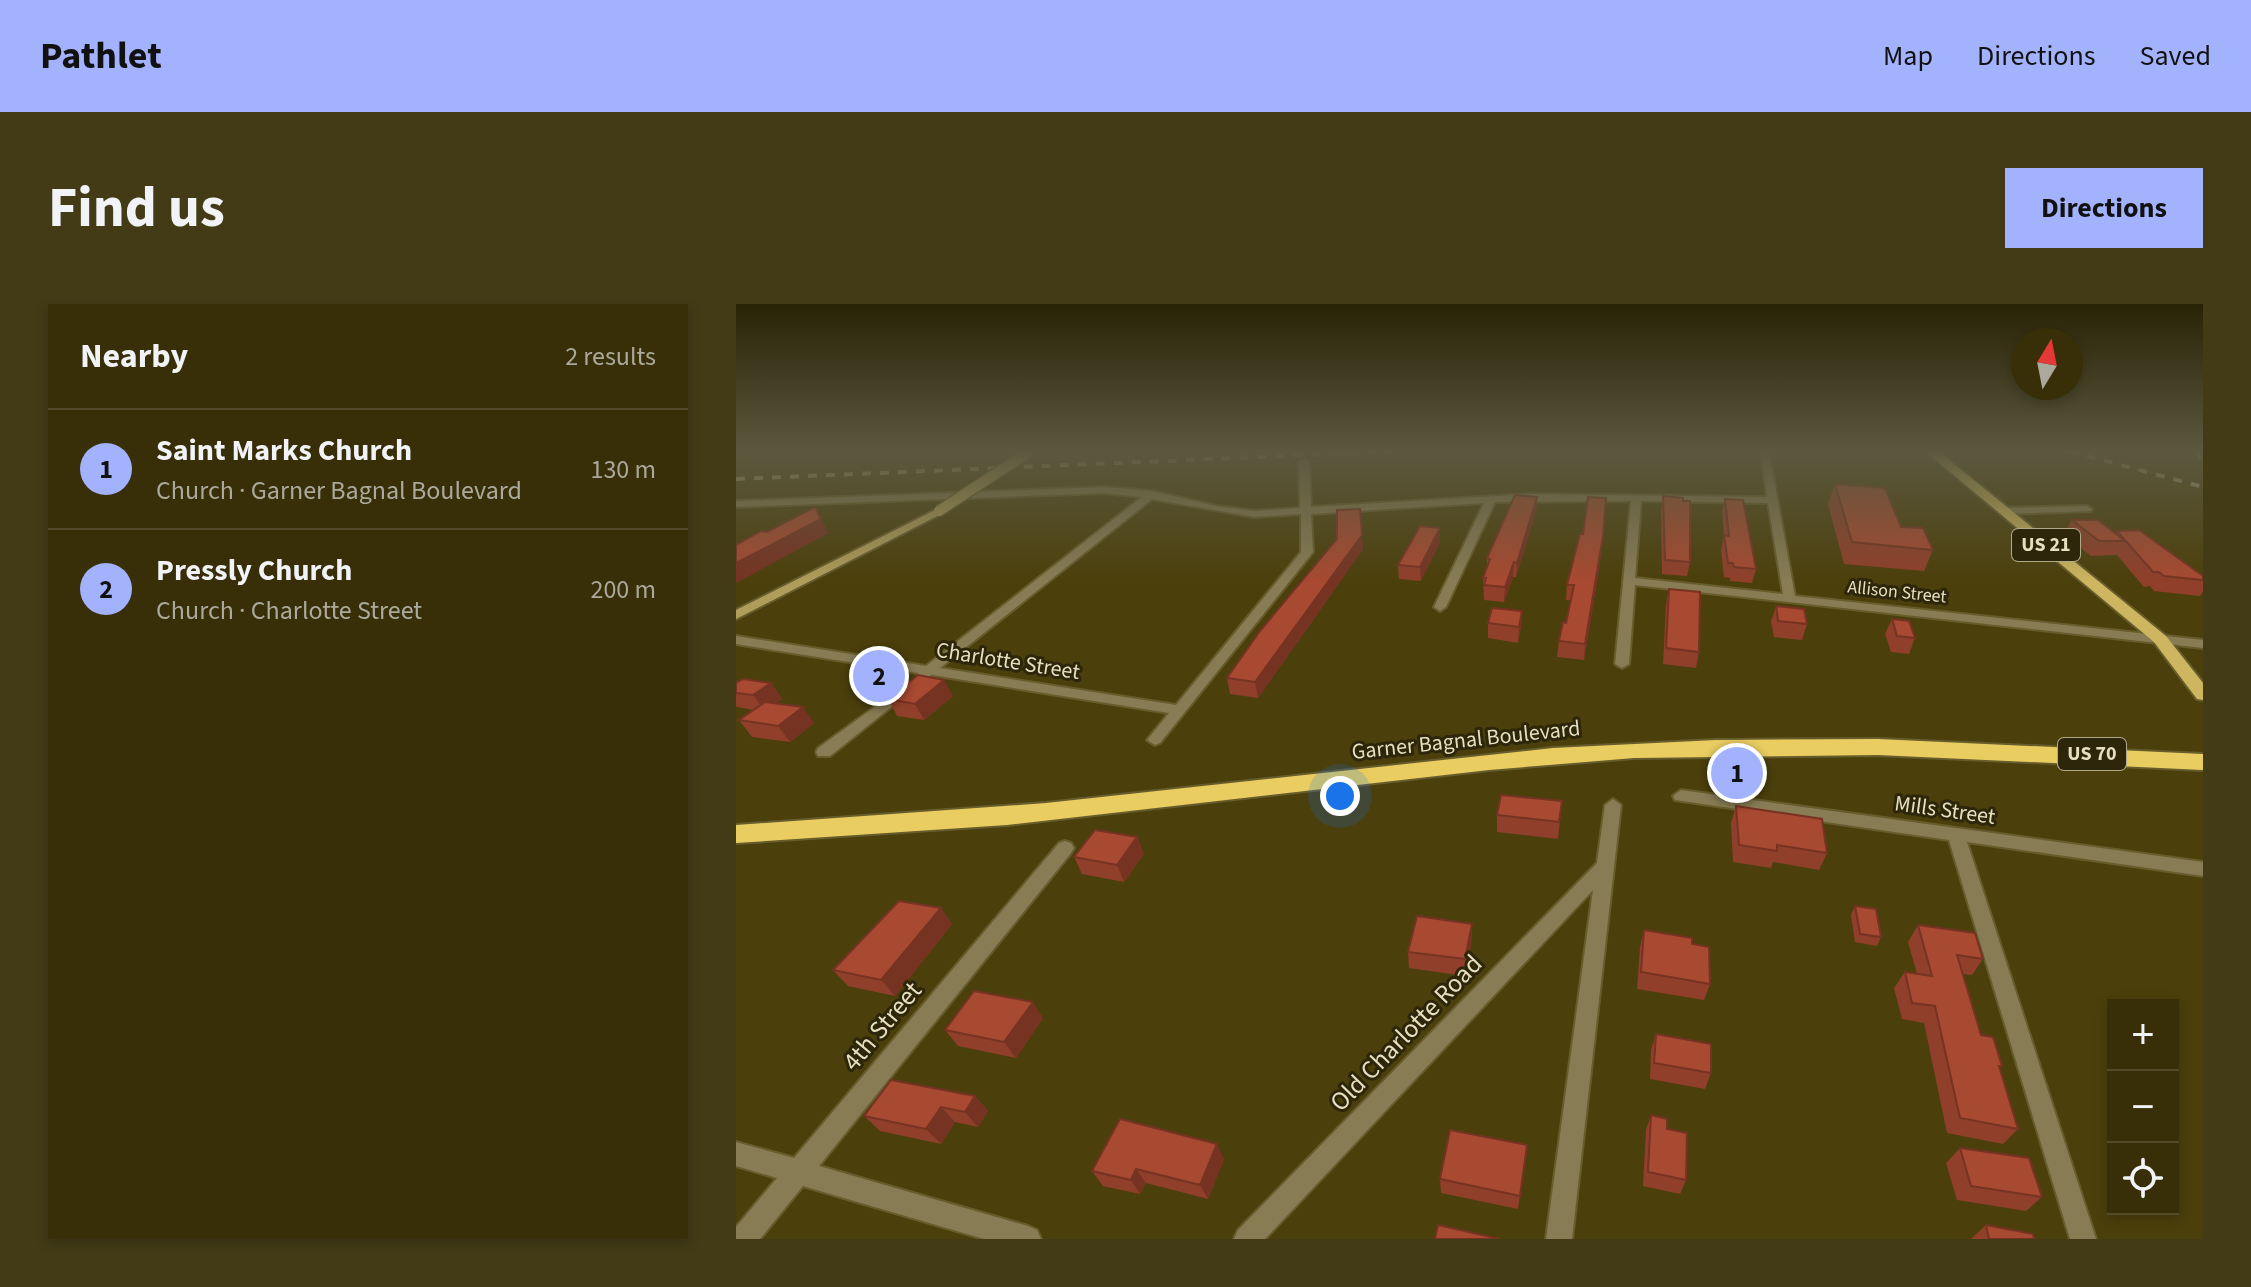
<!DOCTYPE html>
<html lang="en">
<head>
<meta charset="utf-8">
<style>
	:root { --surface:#382f08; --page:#433b16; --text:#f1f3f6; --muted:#aba99c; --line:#524a29; --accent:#a3b2fd }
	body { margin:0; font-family:"Source Sans 3",sans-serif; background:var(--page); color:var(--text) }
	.controls { position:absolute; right:24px; bottom:24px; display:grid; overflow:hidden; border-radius:0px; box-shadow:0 4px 12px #0003 }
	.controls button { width:72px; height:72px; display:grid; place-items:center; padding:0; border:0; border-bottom:2px solid var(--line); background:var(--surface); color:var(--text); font:40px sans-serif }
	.compass { position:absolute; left:1275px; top:24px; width:72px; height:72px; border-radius:50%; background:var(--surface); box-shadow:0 4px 12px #0003; rotate:10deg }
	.you { position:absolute; left:604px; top:492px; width:28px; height:28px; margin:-20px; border:6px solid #fff; border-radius:50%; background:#1a73e8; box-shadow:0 0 0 12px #1a73e833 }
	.badge { display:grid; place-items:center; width:52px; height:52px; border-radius:50%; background:var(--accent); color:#111; font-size:26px; font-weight:700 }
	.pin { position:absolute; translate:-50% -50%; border:4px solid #fff; box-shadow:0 2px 8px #0006 }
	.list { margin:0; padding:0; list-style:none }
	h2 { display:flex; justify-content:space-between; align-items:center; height:104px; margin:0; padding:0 32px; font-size:34px }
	h2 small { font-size:26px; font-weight:400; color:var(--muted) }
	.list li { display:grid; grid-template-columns:52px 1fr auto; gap:24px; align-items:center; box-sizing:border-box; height:120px; padding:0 32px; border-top:2px solid var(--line) }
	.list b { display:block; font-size:30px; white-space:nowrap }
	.list p { margin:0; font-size:26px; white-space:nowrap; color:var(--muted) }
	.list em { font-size:26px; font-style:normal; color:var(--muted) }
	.icon { flex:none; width:44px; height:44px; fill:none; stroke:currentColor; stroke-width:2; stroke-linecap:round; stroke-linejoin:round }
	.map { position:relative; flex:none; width:1467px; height:935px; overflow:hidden; border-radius:0px }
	header { display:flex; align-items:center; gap:48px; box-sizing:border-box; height:112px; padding:0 40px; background:var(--accent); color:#111 }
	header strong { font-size:38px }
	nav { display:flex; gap:44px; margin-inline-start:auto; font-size:28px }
	.intro { display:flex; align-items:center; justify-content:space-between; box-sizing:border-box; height:192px; padding:0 48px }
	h1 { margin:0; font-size:56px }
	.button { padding:20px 36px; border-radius:0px; background:var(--accent); color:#111; font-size:28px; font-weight:700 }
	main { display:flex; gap:48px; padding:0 48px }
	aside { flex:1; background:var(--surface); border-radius:0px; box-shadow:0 4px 12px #0003 }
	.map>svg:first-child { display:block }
</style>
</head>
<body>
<header>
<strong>Pathlet</strong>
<nav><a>Map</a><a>Directions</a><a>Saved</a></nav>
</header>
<div class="intro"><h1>Find us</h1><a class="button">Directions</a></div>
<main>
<aside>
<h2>Nearby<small>2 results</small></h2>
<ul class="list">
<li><span class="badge">1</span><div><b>Saint Marks Church</b><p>Church · Garner Bagnal Boulevard</p></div><em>130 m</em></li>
<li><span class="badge">2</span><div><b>Pressly Church</b><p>Church · Charlotte Street</p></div><em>200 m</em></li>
</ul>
</aside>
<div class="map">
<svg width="1467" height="935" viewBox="0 0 1467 935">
	<rect width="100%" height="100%" fill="#4b3f0b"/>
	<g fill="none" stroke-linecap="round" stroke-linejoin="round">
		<defs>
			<g id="street">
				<path d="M 1025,147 L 1033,149 L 1059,292 L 1467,336 L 1467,344 L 899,281 L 893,360 L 886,364 L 879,360 L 895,197 L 759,198 L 710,303 L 704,307 L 698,303 L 748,199 L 575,210 L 577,248 L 424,439 L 419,441 L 411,436 L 433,409 L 196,371 L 187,375 L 182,374 L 182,369 L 0,340 L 0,332 L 190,362 L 406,193 L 368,189 L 0,203 L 0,197 L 368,183 L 416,187 L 480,202 L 518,207 L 564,204 L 563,158 L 568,155 L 573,158 L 575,203 L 795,190 L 1031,193 ZM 416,195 L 518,213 L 565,210 L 565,248 L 440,401 L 204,364 ZM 905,197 L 1032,199 L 1047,290 L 899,274 Z"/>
				<path d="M 1351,202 L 1356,205 L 1355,207 L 1268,210 L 1263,207 L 1268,204 Z"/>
				<path d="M 169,381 L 174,382 L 176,385 L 174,388 L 94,452 L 82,452 L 80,448 L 82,444 Z"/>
				<path d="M 945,486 L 1467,558 L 1467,572 L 1231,538 L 1360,935 L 1334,935 L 1213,536 L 939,496 L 937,492 Z"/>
				<path d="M 877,495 L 885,501 L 836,935 L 810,935 L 857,586 L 529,935 L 498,935 L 502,926 L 861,559 L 869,501 Z"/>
				<path d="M 329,537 L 335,539 L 338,544 L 335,549 L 83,862 L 292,922 L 301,926 L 305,935 L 248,935 L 67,882 L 24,935 L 0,935 L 0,923 L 41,874 L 0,862 L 0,838 L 58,854 L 323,539 Z"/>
			</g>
			<path id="secondary" d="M 203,204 L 208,207 L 207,209 L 0,315 L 0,306 Z"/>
			<path id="primary" d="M 1189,147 L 1202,147 L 1430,332 L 1467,379 L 1467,396 L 1461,395 L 1418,338 Z"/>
			<path id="highway" d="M 1142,435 L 1467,450 L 1467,466 L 1142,451 L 898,454 L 753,466 L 271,521 L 0,539 L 0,521 L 310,499 L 817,444 L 980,436 Z"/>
		</defs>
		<use href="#street" stroke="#675c2b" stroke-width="4"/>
		<use href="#secondary" stroke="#675c2b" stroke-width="4"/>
		<use href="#primary" stroke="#675c2b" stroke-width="4"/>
		<use href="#highway" stroke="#675c2b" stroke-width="4"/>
		<use href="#street" fill="#877c54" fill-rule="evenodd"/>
		<use href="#secondary" fill="#af9d5b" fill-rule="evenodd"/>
		<use href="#primary" fill="#cdb65f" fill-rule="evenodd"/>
		<use href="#highway" fill="#e9cd61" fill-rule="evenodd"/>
		<g stroke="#b2a882" stroke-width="4" stroke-dasharray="9 9" stroke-linecap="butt">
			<path d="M 1333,147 L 1467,183"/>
			<path d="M 1460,147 L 1467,157"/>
			<path d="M 0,175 L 663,147"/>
		</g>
		<defs>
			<path id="secondary-bridge" d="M 203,207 L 294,147"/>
		</defs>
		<use href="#secondary-bridge" stroke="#675c2b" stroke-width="13" stroke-linecap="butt"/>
		<use href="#secondary-bridge" stroke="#af9d5b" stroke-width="10"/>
	</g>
	<g fill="#903f2a">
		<path d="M 1099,180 L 1165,223 L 1197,246 L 1188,267 L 1108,260 L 1092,200 Z"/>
		<path d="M 927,192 L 954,258 L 951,272 L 926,270 L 925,206 Z"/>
		<path d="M 801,193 L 800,207 L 780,273 L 777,273 L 768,298 L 748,296 L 747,274 L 751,263 L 751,254 Z"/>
		<path d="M 989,195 L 1020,265 L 1016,279 L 994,277 L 994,274 L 988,273 L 985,246 L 988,232 L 986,208 Z"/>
		<path d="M 624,205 L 627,245 L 522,394 L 494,390 L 491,374 Z"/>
		<path d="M 1336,216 L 1380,229 L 1381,227 L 1467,272 L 1467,288 L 1464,292 L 1418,287 L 1414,282 L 1408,283 L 1381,251 L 1355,252 L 1328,230 Z"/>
		<path d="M 704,238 L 685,277 L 663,275 L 662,261 Z"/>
		<path d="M 866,246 L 848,356 L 821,353 L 823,337 L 830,319 L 835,296 L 830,296 L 831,281 Z"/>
		<path d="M 933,285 L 963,348 L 960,364 L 927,360 L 930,300 Z"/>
		<path d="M 1040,302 L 1071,320 L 1066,336 L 1038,333 L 1035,318 Z"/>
		<path d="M 786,307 L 785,322 L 782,339 L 752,334 L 752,319 Z"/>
		<path d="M 1156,315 L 1179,334 L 1173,350 L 1155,348 L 1149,330 Z"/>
		<path d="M 0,379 L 35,379 L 46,395 L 40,399 L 78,419 L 54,438 L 16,433 L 3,416 L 18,406 L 1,403 L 0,402 Z"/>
		<path d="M 217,392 L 188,416 L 161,412 L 152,395 Z"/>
		<path d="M 826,497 L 822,535 L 761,528 L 761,511 Z"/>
		<path d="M 1000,502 L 1091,549 L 1083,566 L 1037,558 L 1035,564 L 997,558 L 995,519 Z"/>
		<path d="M 401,533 L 408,550 L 388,578 L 346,570 L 338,553 Z"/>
		<path d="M 1119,602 L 1145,633 L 1141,642 L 1119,638 L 1115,611 Z"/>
		<path d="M 205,604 L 216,620 L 159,692 L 112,682 L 97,666 Z"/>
		<path d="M 1182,621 L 1247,655 L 1236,671 L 1227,670 L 1245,731 L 1266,762 L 1264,764 L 1282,825 L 1267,840 L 1211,829 L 1188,719 L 1166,715 L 1158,684 L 1169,668 L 1181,670 L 1172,638 Z"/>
		<path d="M 908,626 L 956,640 L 974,680 L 968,696 L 901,685 L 904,643 Z"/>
		<path d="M 736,636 L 729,672 L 673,664 L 672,648 Z"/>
		<path d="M 307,714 L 280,754 L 222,742 L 209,726 Z"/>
		<path d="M 920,730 L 975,769 L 969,785 L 914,775 L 915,746 Z"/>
		<path d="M 239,792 L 252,807 L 242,823 L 219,818 L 205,840 L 144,827 L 128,812 Z"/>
		<path d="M 915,811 L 950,876 L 944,890 L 907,882 L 910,826 Z"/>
		<path d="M 791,841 L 782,905 L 705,889 L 704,875 Z"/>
		<path d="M 1224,844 L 1306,893 L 1290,907 L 1221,896 L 1210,859 Z"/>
		<path d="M 488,855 L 472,895 L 410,879 L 404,890 L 367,882 L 356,867 Z"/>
		<path d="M 1250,921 L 1298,935 L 1235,935 Z"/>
	</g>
	<g fill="#763322">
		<path d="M 801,193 L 800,207 L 780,273 L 781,259 Z"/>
		<path d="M 85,215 L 93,229 L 0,279 L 0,259 Z"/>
		<path d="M 704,224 L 704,238 L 685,277 L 684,263 Z"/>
		<path d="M 626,231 L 627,245 L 522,394 L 519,378 Z"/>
		<path d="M 867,232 L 866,246 L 848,356 L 849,340 Z"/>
		<path d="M 778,258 L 777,273 L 768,298 L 769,283 Z"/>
		<path d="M 786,307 L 785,322 L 782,339 L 783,323 Z"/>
		<path d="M 208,376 L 217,392 L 188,416 L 179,400 Z"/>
		<path d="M 35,379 L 46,395 L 29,408 L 17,391 Z"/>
		<path d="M 67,403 L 78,419 L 54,438 L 42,422 Z"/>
		<path d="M 401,533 L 408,550 L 388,578 L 381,561 Z"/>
		<path d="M 205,604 L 216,620 L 159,692 L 145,676 Z"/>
		<path d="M 736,620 L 736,636 L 729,672 L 729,655 Z"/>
		<path d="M 297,698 L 307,714 L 280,754 L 268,738 Z"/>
		<path d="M 239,792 L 252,807 L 242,823 L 229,808 Z"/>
		<path d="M 205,803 L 219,818 L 205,840 L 190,825 Z"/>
		<path d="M 481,840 L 488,855 L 472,895 L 464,881 Z"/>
		<path d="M 400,865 L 410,879 L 404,890 L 395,876 Z"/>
	</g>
	<g fill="#a84931" stroke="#763322" stroke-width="2">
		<path d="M 1099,180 L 1149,184 L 1165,223 L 1187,224 L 1197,246 L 1116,238 Z"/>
		<path d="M 779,191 L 801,193 L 781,259 L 778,258 L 769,283 L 748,281 L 750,274 L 747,274 L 754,255 L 751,254 Z"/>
		<path d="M 927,192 L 947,194 L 947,197 L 954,197 L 954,258 L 929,256 Z"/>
		<path d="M 852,193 L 870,194 L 867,232 L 849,340 L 823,337 L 827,318 L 830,319 L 838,281 L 831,281 L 844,230 L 847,230 Z"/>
		<path d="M 989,195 L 1007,196 L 1020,265 L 998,263 L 997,259 L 992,259 L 988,231 L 993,232 Z"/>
		<path d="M 79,203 L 85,215 L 0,259 L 0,241 L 25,227 L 31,228 Z"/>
		<path d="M 624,205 L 626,231 L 519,378 L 491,374 L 524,327 L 601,235 L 601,206 Z"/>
		<path d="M 1336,216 L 1362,216 L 1389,237 L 1363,237 Z"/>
		<path d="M 684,222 L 704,224 L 684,263 L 662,261 Z"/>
		<path d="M 1403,226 L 1467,272 L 1467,276 L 1428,272 L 1423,268 L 1417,268 L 1381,227 Z"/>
		<path d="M 933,285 L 964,288 L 963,348 L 930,344 Z"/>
		<path d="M 1040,302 L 1068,305 L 1071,320 L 1042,317 Z"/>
		<path d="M 756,304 L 786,307 L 783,323 L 752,319 Z"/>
		<path d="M 1156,315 L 1173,317 L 1179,334 L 1161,332 Z"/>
		<path d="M 182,371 L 208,376 L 179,400 L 152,395 Z"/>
		<path d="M 7,375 L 35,379 L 17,391 L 0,389 L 0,379 Z"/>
		<path d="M 29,398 L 67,403 L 42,422 L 3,416 Z"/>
		<path d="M 765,491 L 826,497 L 823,518 L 761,511 Z"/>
		<path d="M 1000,502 L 1086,515 L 1091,549 L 1041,541 L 1041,547 L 1003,541 Z"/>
		<path d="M 359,526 L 401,533 L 381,561 L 338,553 Z"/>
		<path d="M 163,597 L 205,604 L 145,676 L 97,666 Z"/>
		<path d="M 1119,602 L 1140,605 L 1145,633 L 1124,630 Z"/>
		<path d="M 681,612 L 736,620 L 729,655 L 672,648 Z"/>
		<path d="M 1182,621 L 1239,629 L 1247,655 L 1221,651 L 1245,731 L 1257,733 L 1266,762 L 1263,762 L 1282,825 L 1224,814 L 1199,702 L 1176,699 L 1169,668 L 1196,672 Z"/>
		<path d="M 908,626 L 956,634 L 956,640 L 973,643 L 974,680 L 905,668 Z"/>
		<path d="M 238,687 L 297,698 L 268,738 L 209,726 Z"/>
		<path d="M 920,730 L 975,740 L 975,769 L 918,759 Z"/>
		<path d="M 155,776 L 239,792 L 229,808 L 205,803 L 190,825 L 128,812 Z"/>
		<path d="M 915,811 L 931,815 L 931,825 L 951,829 L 950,876 L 912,868 Z"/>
		<path d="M 384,815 L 481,840 L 464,881 L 400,865 L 395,876 L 356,867 Z"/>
		<path d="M 714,826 L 791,841 L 784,892 L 704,875 Z"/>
		<path d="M 1224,844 L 1293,854 L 1306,893 L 1235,882 Z"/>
		<path d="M 702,921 L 764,935 L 699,935 Z"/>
		<path d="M 1250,921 L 1297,930 L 1298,935 L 1253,935 Z"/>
	</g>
	<linearGradient id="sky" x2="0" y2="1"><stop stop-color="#292306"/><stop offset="0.53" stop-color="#5b583f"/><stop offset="1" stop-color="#5b583f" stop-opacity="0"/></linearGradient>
	<rect width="1467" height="278" fill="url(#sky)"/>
	<g text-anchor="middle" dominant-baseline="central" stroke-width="6" stroke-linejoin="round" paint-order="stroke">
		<g font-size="18" fill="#e7dfbf" stroke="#2d260b">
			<text transform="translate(1161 288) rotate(6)">Allison Street</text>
		</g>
		<g fill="#2d260b" stroke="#afa889" stroke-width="2">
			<rect x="1276" y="225" width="68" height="32" rx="6"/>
			<rect x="1322" y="434" width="68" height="32" rx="6"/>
		</g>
		<g font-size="20" font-weight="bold" fill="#e7dfbf">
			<text x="1310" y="241">US 21</text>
			<text x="1356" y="450">US 70</text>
		</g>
		<g font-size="22" fill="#e7dfbf" stroke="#2d260b">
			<text transform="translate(272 357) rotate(9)">Charlotte Street</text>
			<text transform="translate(730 436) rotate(-6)">Garner Bagnal Boulevard</text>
			<text transform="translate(1209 506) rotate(8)">Mills Street</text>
		</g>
		<g font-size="26" fill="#e7dfbf" stroke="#2d260b">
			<text transform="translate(146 722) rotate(-50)">4th Street</text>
			<text transform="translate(670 729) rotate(-46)">Old Charlotte Road</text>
		</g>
	</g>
</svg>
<div class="controls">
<button>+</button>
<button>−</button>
<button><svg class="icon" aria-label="locate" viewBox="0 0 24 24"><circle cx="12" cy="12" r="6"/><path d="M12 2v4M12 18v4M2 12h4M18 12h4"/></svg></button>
</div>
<svg class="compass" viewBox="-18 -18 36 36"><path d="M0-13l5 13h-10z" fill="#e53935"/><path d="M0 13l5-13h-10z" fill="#aba99c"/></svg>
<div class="you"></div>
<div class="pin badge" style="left:1001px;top:469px">1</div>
<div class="pin badge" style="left:143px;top:372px">2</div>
</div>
</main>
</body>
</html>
